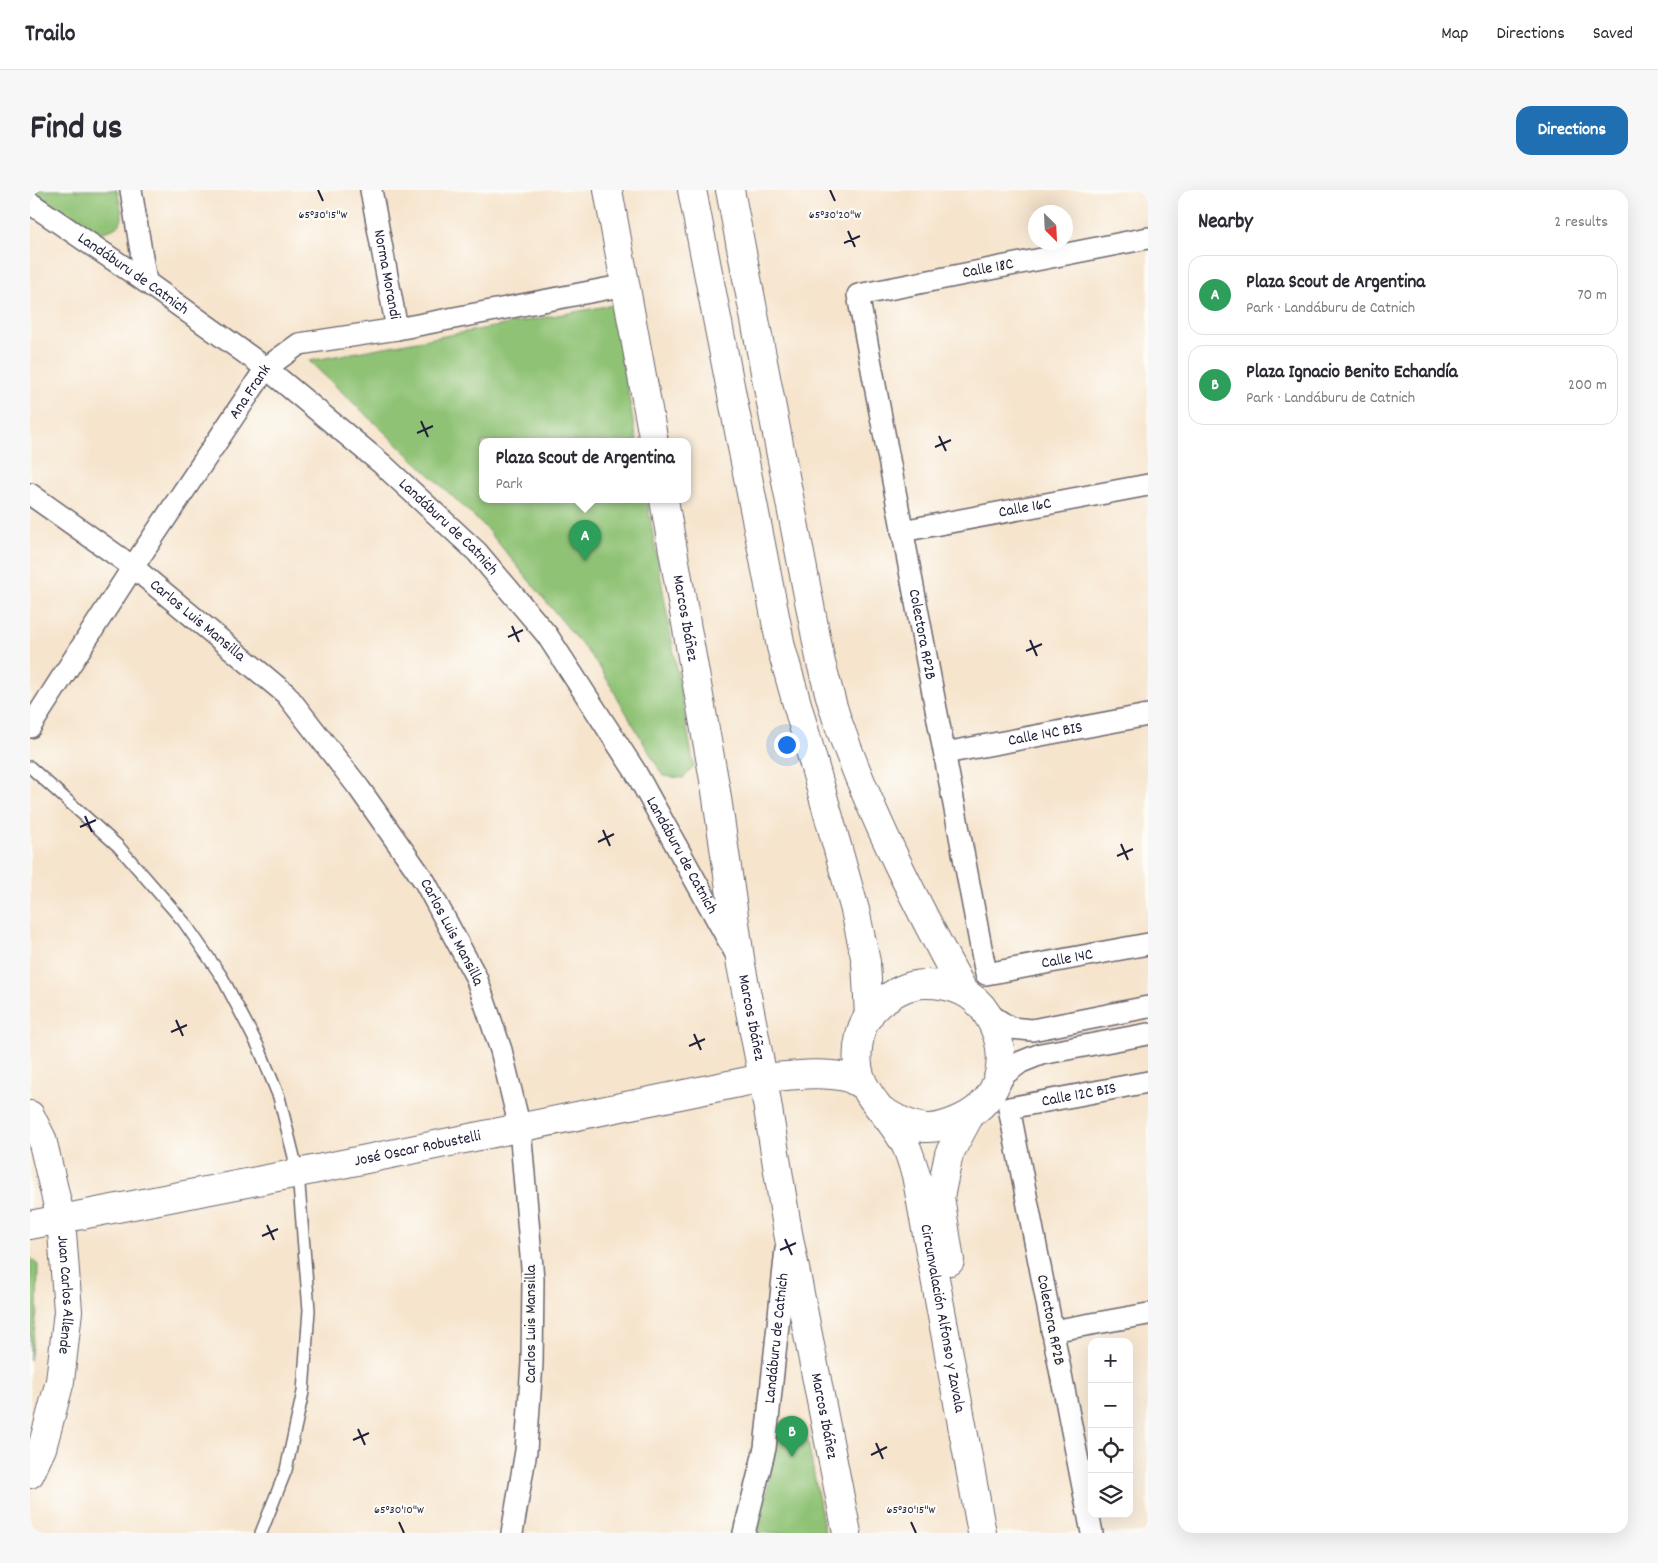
<!DOCTYPE html>
<html lang="en">
<head>
<meta charset="utf-8">
<style>
	:root { --surface:#fff; --page:#f7f7f7; --text:#2b2b33; --muted:#7c7c81; --line:#e1e1e2; --accent:#1f6fb2 }
	body { margin:0; font-family:Dekko,sans-serif; background:var(--page); color:var(--text) }
	.controls { position:absolute; right:15px; bottom:15px; display:grid; overflow:hidden; border-radius:10px; box-shadow:0 5px 20px #0002 }
	.controls button { width:45px; height:45px; display:grid; place-items:center; padding:0; border:0; border-bottom:1px solid var(--line); background:var(--surface); color:var(--text); font:25px sans-serif }
	.compass { position:absolute; left:998px; top:15px; width:45px; height:45px; border-radius:50%; background:var(--surface); box-shadow:0 5px 20px #0002; rotate:156deg }
	.you { position:absolute; left:756px; top:554px; width:18px; height:18px; margin:-12px; border:4px solid #fff; border-radius:50%; background:#1a73e8; box-shadow:0 0 0 8px #1a73e833 }
	.badge { display:grid; place-items:center; width:32px; height:32px; border-radius:50%; background:var(--accent); color:#fff; font-size:16px; font-weight:700 }
	.pin { position:absolute; translate:-50% -41px; filter:drop-shadow(0 1px 2px #0008) }
	.pin::after { content:''; position:absolute; top:26px; width:18px; height:15px; background:inherit; clip-path:polygon(0 0,100% 0,50% 100%) }
	.popup { position:absolute; left:449px; top:248px; width:212px; height:65px; box-sizing:border-box; display:grid; place-content:center; border-radius:10px; background:var(--surface); filter:drop-shadow(0 1px 4px #0005); font-size:16px; white-space:nowrap; color:var(--muted) }
	.popup b { font-size:19px; color:var(--text) }
	.popup::after { content:''; position:absolute; left:50%; top:100%; margin-left:-10px; border:10px solid transparent; border-top-color:var(--surface) }
	.list { margin:0; padding:0; list-style:none }
	h2 { display:flex; justify-content:space-between; align-items:center; height:65px; margin:0; padding:0 20px; font-size:21px }
	h2 small { font-size:16px; font-weight:400; color:var(--muted) }
	.list li { display:grid; grid-template-columns:32px 1fr auto; gap:15px; align-items:center; box-sizing:border-box; height:80px; margin:0 10px 10px; padding:0 10px; border:1px solid var(--line); border-radius:15px }
	.list b { display:block; font-size:19px; white-space:nowrap }
	.list p { margin:0; font-size:16px; white-space:nowrap; color:var(--muted) }
	.list em { font-size:16px; font-style:normal; color:var(--muted) }
	.icon { flex:none; width:28px; height:28px; fill:none; stroke:currentColor; stroke-width:2; stroke-linecap:round; stroke-linejoin:round }
	.map { position:relative; flex:none; width:1118px; height:1343px; overflow:hidden; border-radius:15px }
	header { display:flex; align-items:center; gap:30px; box-sizing:border-box; height:70px; padding:0 25px; background:var(--surface); border-bottom:1px solid var(--line) }
	header strong { font-size:24px }
	nav { display:flex; gap:28px; margin-inline-start:auto; font-size:18px }
	.intro { display:flex; align-items:center; justify-content:space-between; box-sizing:border-box; height:120px; padding:0 30px }
	h1 { margin:0; font-size:35px }
	.button { padding:12px 22px; border-radius:15px; background:var(--accent); color:#fff; font-size:18px; font-weight:700 }
	main { display:flex; gap:30px; padding:0 30px }
	aside { flex:1; background:var(--surface); border-radius:15px; box-shadow:0 5px 20px #0002 }
	.map>svg:first-child { display:block }
</style>
</head>
<body>
<header>
<strong>Trailo</strong>
<nav><a>Map</a><a>Directions</a><a>Saved</a></nav>
</header>
<div class="intro"><h1>Find us</h1><a class="button">Directions</a></div>
<main>
<div class="map">
<svg width="1118" height="1343" viewBox="0 0 1118 1343">
	<rect width="100%" height="100%" fill="#fdfcf7"/>
	<filter id="ink" filterUnits="userSpaceOnUse"><feTurbulence type="fractalNoise" baseFrequency=".02" numOctaves="2"/><feDisplacementMap in="SourceGraphic" scale="10" xChannelSelector="R" yChannelSelector="G"/><feConvolveMatrix kernelMatrix="1 2 1 2 8 2 1 2 1" color-interpolation-filters="sRGB"/></filter>
	<filter id="wash" filterUnits="userSpaceOnUse"><feTurbulence type="fractalNoise" baseFrequency=".0096" numOctaves="4" result="noise"/><feDisplacementMap in="SourceGraphic" scale="20" xChannelSelector="R" yChannelSelector="G"/><feGaussianBlur stdDeviation="1.12" result="paint"/><feColorMatrix in="noise" values="0 0 0 0 0 0 0 0 0 0 0 0 0 0 0 0 0 1.4 0 .05"/><feComposite in="paint" operator="in"/></filter>
	<g filter="url(#wash)">
		<rect width="100%" height="100%" fill="#f6e4cc"/>
		<g fill="#8fc274" stroke="#587258">
			<path d="M 0,0 L 87,0 C 93,28 100,38 66,43 Z"/>
			<path d="M 582,115 L 607,252 L 452,252 L 452,310 L 617,310 L 664,577 L 653,588 L 633,586 L 569,476 L 456,338 L 279,171 Z"/>
			<path d="M 0,1067 L 8,1075 L 7,1123 L 0,1170 Z"/>
			<path d="M 765,1228 L 776,1242 L 795,1343 L 728,1343 L 739,1291 L 745,1244 L 753,1230 Z"/>
		</g>
	</g>
	<g filter="url(#ink)">
		<g fill="none" stroke-linecap="round" stroke-linejoin="round">
			<defs>
				<path id="lane" d="M 0,577 L 88,656 L 154,732 L 192,787 L 229,858 L 249,907 L 268,983 L 279,1120 L 273,1202 L 256,1280 L 231,1343"/>
				<g id="street">
					<path d="M 101,0 L 116,92"/>
					<path id="s1" d="M 341,0 L 367,139"/>
					<path id="s2" d="M 0,13 L 116,92 L 236,178 L 352,274 L 447,362 L 517,445 L 605,581 L 706,764"/>
					<path id="s3" d="M 1118,48 L 828,105 L 956,784 L 1118,754"/>
					<path id="s4" d="M 0,304 L 103,377 L 256,504 L 329,598 L 395,692 L 446,787 L 471,860 L 490,938 L 503,1089 L 502,1173 L 496,1261 L 482,1343"/>
					<path id="s5" d="M 872,341 L 1118,295"/>
					<path id="s6" d="M 0,537 L 103,377 L 236,178 L 269,154 L 367,139 L 596,95"/>
					<path id="s7" d="M 915,563 L 1118,525"/>
					<path d="M 956,822 L 980,838 L 1002,840 L 1118,817"/>
					<path d="M 965,900 L 975,884 L 991,872 L 1011,864 L 1118,844"/>
					<path d="M 1022,1141 L 1118,1124"/>
					<path id="s8" d="M 714,1343 L 735,1258 L 756,1059"/>
					<path id="s9" d="M 1062,1343 L 979,918 L 1118,892"/>
				</g>
				<g id="secondary">
					<path d="M 578,0 L 624,252"/>
					<path d="M 662,0 L 751,457 L 825,720 L 836,772 L 839,826"/>
					<path d="M 700,0 L 791,473 C 797,493 801,514 809,535 C 842,628 887,715 934,802"/>
					<path id="s10" d="M 634,310 L 686,601 L 711,775 L 733,888 L 758,1043 L 817,1343"/>
					<path id="s11" d="M 853,921 C 866,929 879,936 895,938 C 907,939 920,934 931,929 C 974,909 981,862 957,824 C 944,802 920,794 896,794 C 877,794 863,803 849,814 C 839,822 832,835 830,846 C 817,901 855,914 876,956 C 880,965 883,975 886,985 L 952,1343"/>
					<path id="s12" d="M 0,925 L 12,949 L 31,1029 L 38,1121 L 30,1191 L 12,1258 L 0,1284"/>
					<path id="s13" d="M 0,1035 L 268,983 L 733,888 C 760,886 789,881 816,887 C 822,889 828,893 834,896"/>
					<path d="M 920,1071 L 910,1007 L 919,964 L 940,925"/>
				</g>
			</defs>
			<use href="#lane" stroke="#6c666e" stroke-width="14"/>
			<use href="#street" stroke="#6c666e" stroke-width="24"/>
			<use href="#secondary" stroke="#6c666e" stroke-width="30"/>
			<use href="#lane" stroke="#fff" stroke-width="11"/>
			<use href="#street" stroke="#fff" stroke-width="21"/>
			<use href="#secondary" stroke="#fff" stroke-width="28"/>
		</g>
	</g>
	<path fill="none" stroke="#22223b" stroke-width="2" d="M 288,0 L 293,11M 800,0 L 805,11M 818,41 L 825,57M 814,53 L 830,46M 391,231 L 398,247M 387,243 L 403,236M 909,246 L 916,261M 905,257 L 921,250M 482,436 L 489,452M 478,447 L 493,440M 1000,450 L 1007,466M 996,461 L 1012,454M 55,626 L 62,642M 50,637 L 66,630M 573,640 L 580,656M 568,652 L 584,644M 1091,654 L 1098,670M 1087,666 L 1103,659M 146,830 L 153,846M 141,842 L 157,835M 664,844 L 671,860M 659,856 L 675,849M 237,1035 L 244,1050M 232,1046 L 248,1039M 755,1049 L 762,1065M 750,1060 L 766,1053M 328,1239 L 335,1255M 323,1250 L 339,1243M 846,1253 L 853,1269M 841,1265 L 857,1257M 369,1332 L 374,1343M 881,1332 L 886,1343"/>
	<g text-anchor="middle" dominant-baseline="central" stroke-width="4.5" stroke-linejoin="round" paint-order="stroke">
		<g font-size="16" fill="#22223b" stroke="#fdfcf7">
			<text transform="translate(958 79) rotate(-11)">Calle 18C</text>
			<text stroke="none"><textPath href="#s2" startOffset="125">Landáburu de Catnich</textPath></text>
			<text stroke="none"><textPath href="#s1" startOffset="86">Norma Morandi</textPath></text>
			<text stroke="none"><textPath href="#s6" startOffset="401">Ana Frank</textPath></text>
			<text stroke="none"><textPath href="#s5" startOffset="125">Calle 16C</textPath></text>
			<text stroke="none"><textPath href="#s2" startOffset="530">Landáburu de Catnich</textPath></text>
			<text stroke="none"><textPath href="#s10" startOffset="120">Marcos Ibáñez</textPath></text>
			<text stroke="none"><textPath href="#s4" startOffset="210">Carlos Luis Mansilla</textPath></text>
			<text stroke="none"><textPath href="#s3" startOffset="641">Colectora RP2B</textPath></text>
			<text stroke="none"><textPath href="#s7" startOffset="102">Calle 14C BIS</textPath></text>
			<text stroke="none"><textPath href="#s2" startOffset="935">Landáburu de Catnich</textPath></text>
			<text stroke="none"><textPath href="#s4" startOffset="616">Carlos Luis Mansilla</textPath></text>
			<text stroke="none"><textPath href="#s3" startOffset="1069">Calle 14C</textPath></text>
			<text stroke="none"><textPath href="#s10" startOffset="525">Marcos Ibáñez</textPath></text>
			<text stroke="none"><textPath href="#s9" startOffset="504">Calle 12C BIS</textPath></text>
			<text stroke="none"><textPath href="#s13" startOffset="395">José Oscar Robustelli</textPath></text>
			<text stroke="none"><textPath href="#s12" startOffset="185">Juan Carlos Allende</textPath></text>
			<text stroke="none"><textPath href="#s11" startOffset="669">Circunvalación Alfonso y Zavala</textPath></text>
			<text transform="translate(1020 1130) rotate(79)">Colectora RP2B</text>
			<text transform="translate(501 1134) rotate(-90)">Carlos Luis Mansilla</text>
			<text stroke="none"><textPath href="#s8" startOffset="198">Landáburu de Catnich</textPath></text>
			<text stroke="none"><textPath href="#s10" startOffset="930">Marcos Ibáñez</textPath></text>
		</g>
	</g>
	<g font-size="12" text-anchor="middle" fill="#22223b" stroke="#fdfcf7" stroke-width="4.5" stroke-linejoin="round" paint-order="stroke">
		<text x="293" y="28">65°30'15"W</text>
		<text x="805" y="28">65°30'20"W</text>
		<text x="369" y="1323">65°30'10"W</text>
		<text x="881" y="1323">65°30'15"W</text>
	</g>
</svg>
<div class="controls">
<button>+</button>
<button>−</button>
<button><svg class="icon" aria-label="locate" viewBox="0 0 24 24"><circle cx="12" cy="12" r="6"/><path d="M12 2v4M12 18v4M2 12h4M18 12h4"/></svg></button>
<button><svg class="icon" aria-label="layers" viewBox="0 0 24 24"><path d="M12 4l9 5-9 5-9-5zM3 14l9 5 9-5"/></svg></button>
</div>
<svg class="compass" viewBox="-18 -18 36 36"><path d="M0-13l5 13h-10z" fill="#e53935"/><path d="M0 13l5-13h-10z" fill="#7c7c81"/></svg>
<div class="you"></div>
<div class="pin badge" style="left:555px;top:371px;background:#2e9e5b">A</div>
<div class="popup"><b>Plaza Scout de Argentina</b>Park</div>
<div class="pin badge" style="left:762px;top:1267px;background:#2e9e5b">B</div>
</div>
<aside>
<h2>Nearby<small>2 results</small></h2>
<ul class="list">
<li><span class="badge" style="background:#2e9e5b">A</span><div><b>Plaza Scout de Argentina</b><p>Park · Landáburu de Catnich</p></div><em>70 m</em></li>
<li><span class="badge" style="background:#2e9e5b">B</span><div><b>Plaza Ignacio Benito Echandía</b><p>Park · Landáburu de Catnich</p></div><em>200 m</em></li>
</ul>
</aside>
</main>
</body>
</html>
